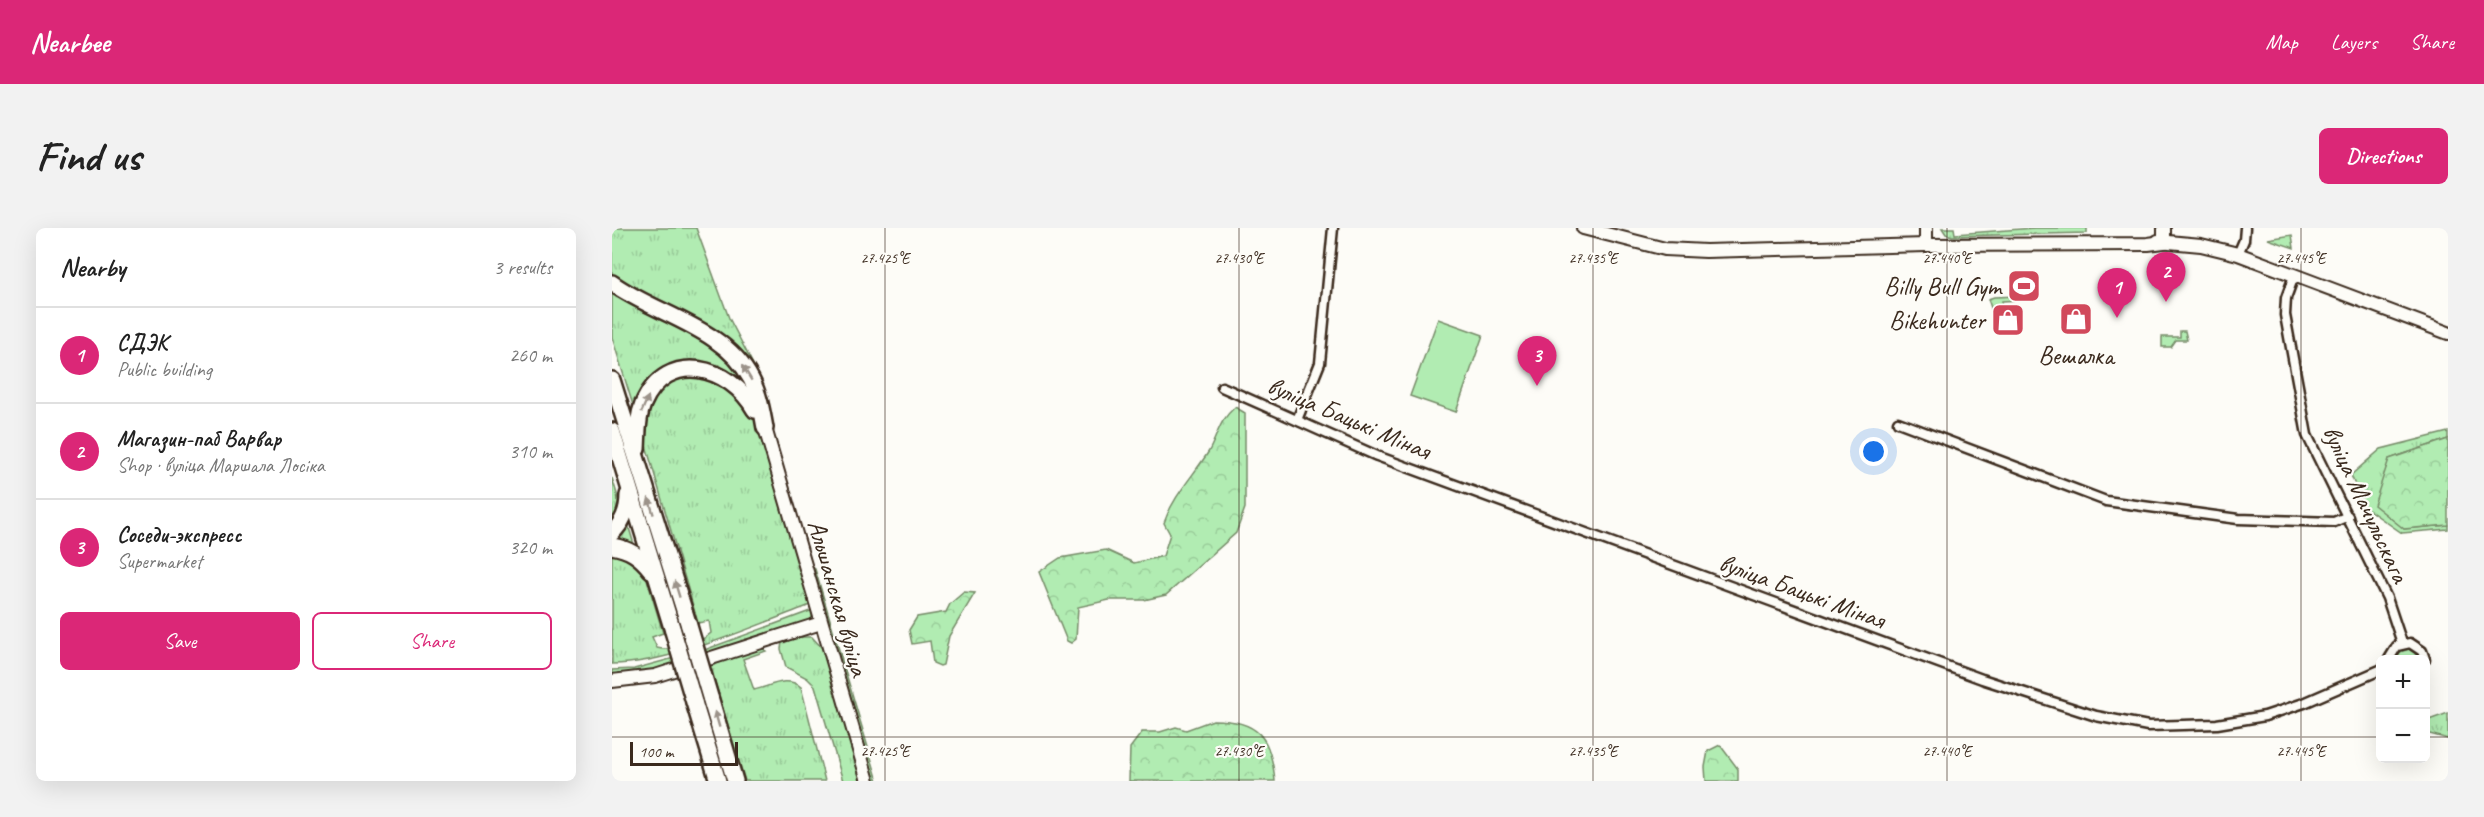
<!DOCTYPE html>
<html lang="en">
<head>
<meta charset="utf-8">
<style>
	:root { --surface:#fff; --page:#f2f2f2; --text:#222; --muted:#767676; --line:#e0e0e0; --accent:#db2777 }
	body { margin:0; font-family:Caveat,sans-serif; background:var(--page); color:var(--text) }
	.controls { position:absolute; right:18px; bottom:18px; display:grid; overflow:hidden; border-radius:9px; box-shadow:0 6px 24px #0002 }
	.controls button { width:54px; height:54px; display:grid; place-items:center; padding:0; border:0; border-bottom:2px solid var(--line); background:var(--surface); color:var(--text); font:30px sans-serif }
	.scale { position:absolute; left:18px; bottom:15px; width:108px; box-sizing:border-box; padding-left:6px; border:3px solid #3b2a1e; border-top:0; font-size:16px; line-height:21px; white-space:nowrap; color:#3b2a1e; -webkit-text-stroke:4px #fdfcf7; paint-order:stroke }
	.you { position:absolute; left:1262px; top:224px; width:21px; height:21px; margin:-15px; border:4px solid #fff; border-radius:50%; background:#1a73e8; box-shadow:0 0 0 9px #1a73e833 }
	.badge { display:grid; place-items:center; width:39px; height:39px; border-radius:50%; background:var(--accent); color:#fff; font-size:20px; font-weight:700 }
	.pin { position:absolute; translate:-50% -50px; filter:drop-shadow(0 2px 3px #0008) }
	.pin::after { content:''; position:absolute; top:32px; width:21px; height:18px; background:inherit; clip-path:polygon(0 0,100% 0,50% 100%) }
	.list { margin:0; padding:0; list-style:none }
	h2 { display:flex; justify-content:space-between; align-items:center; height:78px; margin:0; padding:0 24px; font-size:26px }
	h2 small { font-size:20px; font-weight:400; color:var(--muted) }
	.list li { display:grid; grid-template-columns:39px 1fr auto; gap:18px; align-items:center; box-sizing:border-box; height:96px; padding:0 24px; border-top:2px solid var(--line) }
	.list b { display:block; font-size:22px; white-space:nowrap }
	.list p { margin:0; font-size:20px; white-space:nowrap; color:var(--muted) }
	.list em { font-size:20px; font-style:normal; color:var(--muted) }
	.actions { display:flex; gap:12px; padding:18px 24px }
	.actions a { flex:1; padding:14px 0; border:2px solid var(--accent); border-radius:9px; text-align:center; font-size:21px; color:var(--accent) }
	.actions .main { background:var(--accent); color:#fff }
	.map { position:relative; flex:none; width:1836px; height:553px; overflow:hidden; border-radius:9px }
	header { display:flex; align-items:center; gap:36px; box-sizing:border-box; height:84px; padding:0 30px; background:var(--accent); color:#fff }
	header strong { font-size:28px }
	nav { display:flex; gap:33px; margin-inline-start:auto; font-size:21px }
	.intro { display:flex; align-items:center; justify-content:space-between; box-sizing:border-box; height:144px; padding:0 36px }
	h1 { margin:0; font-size:42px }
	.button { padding:15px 27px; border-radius:9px; background:var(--accent); color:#fff; font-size:21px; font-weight:700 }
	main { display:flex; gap:36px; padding:0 36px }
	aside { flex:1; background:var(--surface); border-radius:9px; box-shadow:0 6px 24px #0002 }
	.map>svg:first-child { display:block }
</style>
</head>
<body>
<header>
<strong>Nearbee</strong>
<nav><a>Map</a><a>Layers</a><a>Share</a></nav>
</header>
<div class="intro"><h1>Find us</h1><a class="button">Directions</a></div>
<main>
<aside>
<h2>Nearby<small>3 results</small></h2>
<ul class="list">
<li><span class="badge">1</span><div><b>СДЭК</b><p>Public building</p></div><em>260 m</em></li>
<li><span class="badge">2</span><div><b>Магазин-паб Варвар</b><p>Shop · вуліца Маршала Лосіка</p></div><em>310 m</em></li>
<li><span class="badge">3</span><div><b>Соседи-экспресс</b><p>Supermarket</p></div><em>320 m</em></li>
</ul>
<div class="actions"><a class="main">Save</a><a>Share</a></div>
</aside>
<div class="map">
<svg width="1836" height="553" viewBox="0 0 1836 553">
	<defs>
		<pattern id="grass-tufts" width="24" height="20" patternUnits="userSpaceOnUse" patternTransform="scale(1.5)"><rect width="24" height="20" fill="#b1ecb2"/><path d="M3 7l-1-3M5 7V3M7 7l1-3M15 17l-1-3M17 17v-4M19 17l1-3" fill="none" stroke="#99cb99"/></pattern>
		<pattern id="forest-crowns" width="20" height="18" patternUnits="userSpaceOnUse" patternTransform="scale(1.5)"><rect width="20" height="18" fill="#b1ecb2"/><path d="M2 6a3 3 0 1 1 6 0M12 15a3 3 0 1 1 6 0" fill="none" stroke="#99cb99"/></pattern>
	</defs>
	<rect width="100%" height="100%" fill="#fdfcf7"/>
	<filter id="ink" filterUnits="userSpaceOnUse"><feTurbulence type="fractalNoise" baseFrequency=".0167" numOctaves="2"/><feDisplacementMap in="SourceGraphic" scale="12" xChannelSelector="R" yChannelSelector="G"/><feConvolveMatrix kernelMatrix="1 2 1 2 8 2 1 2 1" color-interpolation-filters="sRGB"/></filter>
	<g filter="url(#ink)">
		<g fill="url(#grass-tufts)" stroke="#768b68" stroke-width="1.5">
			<path d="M 0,0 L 84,0 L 117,90 L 146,146 L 0,49 Z"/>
			<path d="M 1330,0 L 1342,0 L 1343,6 L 1422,0 L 1475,0 L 1475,5 L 1340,8 L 1334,6 Z"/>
			<path d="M 0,60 L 98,113 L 119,130 L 140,163 L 75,138 L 23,184 L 0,109 Z"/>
			<path d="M 1406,68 L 1408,72 L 1390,73 L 1391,100 L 1386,100 L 1376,71 L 1382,69 Z"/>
			<path d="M 74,145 L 106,150 L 141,185 L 147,197 L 201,376 C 144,397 59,436 0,436 L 0,322 L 32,341 L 51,405 L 40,409 L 45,420 C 58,424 89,415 99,405 L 97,393 L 86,395 L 33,214 C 31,195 34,175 48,159 C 53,153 66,149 74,145 Z"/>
			<path d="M 1836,204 L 1836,211 L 1777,231 L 1792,301 L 1836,297 L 1836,301 L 1790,305 L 1751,278 L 1739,247 L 1769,221 Z"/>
			<path d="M 0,250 C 5,266 12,281 0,295 Z"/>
			<path d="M 15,293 L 23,320 L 0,313 Z"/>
			<path d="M 199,338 L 203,341 L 266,553 L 262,553 Z"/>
			<path d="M 201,382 L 200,389 L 193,395 L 43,442 L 0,447 L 0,442 L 22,441 L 95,421 Z"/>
			<path d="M 191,409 L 200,409 L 210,420 L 251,553 L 231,553 L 203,458 L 195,450 L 174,439 L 169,421 L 170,414 Z"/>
			<path d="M 150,420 L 154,423 L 131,431 L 142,462 C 157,459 175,447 189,459 L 213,553 L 133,553 L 98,438 Z"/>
			<path d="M 1797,421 L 1802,423 L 1806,431 L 1783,431 L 1785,425 Z"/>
			<path d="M 1836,485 L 1836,511 L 1814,505 L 1814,493 Z"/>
		</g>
		<g fill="url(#forest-crowns)" stroke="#768b68" stroke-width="1.5">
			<path d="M 623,179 L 633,185 L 633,280 L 624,305 L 554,367 L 532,372 L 497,372 L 466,379 L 464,411 L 459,415 L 455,413 L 427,344 L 448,330 L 494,322 L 522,335 L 551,328 L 558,306 L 552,295 C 561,268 582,247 597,223 C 606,206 607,193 623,179 Z"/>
			<path d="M 1836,211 L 1836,297 L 1792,301 L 1762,277 L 1777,231 Z"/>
			<path d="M 352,364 L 363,365 L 337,408 L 331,437 L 328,438 L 321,435 L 318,413 L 300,416 L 297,402 L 305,389 L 334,384 L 338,376 Z"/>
			<path d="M 601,492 C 647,492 659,510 663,553 L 517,553 L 518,520 L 530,504 L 548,504 L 564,499 L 574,502 Z"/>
			<path d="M 1108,517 L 1126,541 L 1126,553 L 1094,553 L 1093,539 L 1096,523 Z"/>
		</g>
		<g fill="#b1ecb2" stroke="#768b68" stroke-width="1.5">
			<path d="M 1680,7 L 1682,20 L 1656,11 Z"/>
			<path d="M 826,91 L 871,107 L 844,184 L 798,168 Z"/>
			<path d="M 1568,103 L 1573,103 L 1575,112 L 1564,112 L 1559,119 L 1550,119 L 1550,109 L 1568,109 Z"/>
		</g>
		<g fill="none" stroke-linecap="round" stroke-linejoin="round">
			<defs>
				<g id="street">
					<path d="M 1626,26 L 1632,12 L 1633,0"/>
					<path d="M 1682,48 L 1674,70 L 1673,87 L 1695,207 L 1775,370 L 1790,415"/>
					<path d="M 610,159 L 765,228 L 1370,451 L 1484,488 L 1536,498 L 1605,496 L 1653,488 L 1692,475 L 1768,442"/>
					<path d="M 685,192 L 708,135 L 721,0"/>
					<path d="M 1286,194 L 1494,273 L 1626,291 L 1722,294 L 1736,288"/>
					<path d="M 1777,431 L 1785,418 L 1798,415 L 1810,423 L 1813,431"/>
				</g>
				<g id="secondary">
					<path d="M 971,0 L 1053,21 L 1094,23 L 1314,17 L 1536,16 L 1552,14"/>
					<path d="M 1314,0 L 1314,17"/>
					<path d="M 1546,13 L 1589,17 L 1626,26 L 1836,105"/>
					<path d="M 1552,14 L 1552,0"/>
					<path d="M 153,200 L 256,553"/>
					<path d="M 0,453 L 43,448 L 209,395"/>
				</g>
				<g id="highway">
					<path d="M 0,55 C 44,87 112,99 139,151 C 147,166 150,183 153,200"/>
					<path d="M 0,152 L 77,398"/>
					<path d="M 0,203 L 61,403"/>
					<path d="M 25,221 C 26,206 25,190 31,176 C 55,120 118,138 143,182"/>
					<path d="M 0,305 C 11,294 16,283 16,267"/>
					<path d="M 0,318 C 18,321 28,328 39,342"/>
					<path d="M 98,469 L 123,553"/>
					<path d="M 82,474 L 106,553"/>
				</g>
			</defs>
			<use href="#street" stroke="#3b2a1e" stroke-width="13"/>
			<use href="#secondary" stroke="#3b2a1e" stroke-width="16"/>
			<use href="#highway" stroke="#3b2a1e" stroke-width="20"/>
			<use href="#street" stroke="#fdfcf7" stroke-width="8"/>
			<use href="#secondary" stroke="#fdfcf7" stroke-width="12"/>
			<use href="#highway" stroke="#fdfcf7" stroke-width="15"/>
			<defs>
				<g id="highway-bridge">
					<path d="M 77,398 L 98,469"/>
					<path d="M 61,403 L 82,474"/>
				</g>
			</defs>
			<use href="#highway-bridge" stroke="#3b2a1e" stroke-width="20" stroke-linecap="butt"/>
			<use href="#highway-bridge" stroke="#fdfcf7" stroke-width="15"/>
		</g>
		<defs><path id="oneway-solid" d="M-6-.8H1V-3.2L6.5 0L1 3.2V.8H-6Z" transform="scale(1.5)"/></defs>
		<g fill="#9c938a">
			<use href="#oneway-solid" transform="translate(135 145) rotate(-121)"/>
			<use href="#oneway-solid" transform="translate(33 176) rotate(-67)"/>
			<use href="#oneway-solid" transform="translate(39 278) rotate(-107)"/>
			<use href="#oneway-solid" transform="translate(65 361) rotate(-107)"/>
			<use href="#oneway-solid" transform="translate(105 491) rotate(-106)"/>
		</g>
	</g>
	<path fill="none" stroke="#3b2a1e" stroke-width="1.5" stroke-opacity="0.45" d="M 273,0 L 273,553M 627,0 L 627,553M 981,0 L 981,553M 1335,0 L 1335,553M 1689,0 L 1689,553M 0,509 L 1768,509M 1814,509 L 1836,509"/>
	<defs>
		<symbol id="stadium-square" viewBox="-11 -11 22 22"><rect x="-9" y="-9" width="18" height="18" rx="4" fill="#d1495b" stroke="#fdfcf7"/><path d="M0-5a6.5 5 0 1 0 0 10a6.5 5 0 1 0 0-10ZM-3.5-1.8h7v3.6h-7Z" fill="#fff"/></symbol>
		<symbol id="shop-square" viewBox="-11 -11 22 22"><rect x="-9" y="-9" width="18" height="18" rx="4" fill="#d1495b" stroke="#fdfcf7"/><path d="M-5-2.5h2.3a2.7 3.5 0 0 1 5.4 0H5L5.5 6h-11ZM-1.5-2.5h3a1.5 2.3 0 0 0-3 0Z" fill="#fff"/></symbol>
	</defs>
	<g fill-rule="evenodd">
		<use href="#stadium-square" x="1393" y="39" width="38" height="38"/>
		<use href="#shop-square" x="1445" y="72" width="38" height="38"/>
		<use href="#shop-square" x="1377" y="73" width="38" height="38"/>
	</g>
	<g text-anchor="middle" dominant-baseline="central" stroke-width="4.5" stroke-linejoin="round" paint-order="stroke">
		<g font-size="26" fill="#3b2a1e" stroke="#fdfcf7" text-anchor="end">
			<text x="1389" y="58">Billy Bull Gym</text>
			<text x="1373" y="92">Bikehunter</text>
			<text x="1464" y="127" text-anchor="middle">Вешалка</text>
		</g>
		<g font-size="26" fill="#3b2a1e" stroke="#fdfcf7">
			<text transform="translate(737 190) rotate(23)">вуліца Бацькі Міная</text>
			<text transform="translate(1754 276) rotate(65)">вуліца Мачульскага</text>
			<text transform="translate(1190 363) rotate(20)">вуліца Бацькі Міная</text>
			<text transform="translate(226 370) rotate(74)">Альшанская вуліца</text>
		</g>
	</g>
	<g font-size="15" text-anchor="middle" fill="#3b2a1e" stroke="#fdfcf7" stroke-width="4.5" stroke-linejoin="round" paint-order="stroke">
		<text x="273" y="35">27.425°E</text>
		<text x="627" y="35">27.430°E</text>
		<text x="981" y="35">27.435°E</text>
		<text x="1335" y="35">27.440°E</text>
		<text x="1689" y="35">27.445°E</text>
		<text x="273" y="528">27.425°E</text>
		<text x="627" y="528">27.430°E</text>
		<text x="981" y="528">27.435°E</text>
		<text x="1335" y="528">27.440°E</text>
		<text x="1689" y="528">27.445°E</text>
	</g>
</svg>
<div class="controls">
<button>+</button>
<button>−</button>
</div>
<div class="scale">100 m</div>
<div class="you"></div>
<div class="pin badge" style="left:1505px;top:90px">1</div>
<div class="pin badge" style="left:1554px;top:74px">2</div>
<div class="pin badge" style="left:925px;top:158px">3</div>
</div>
</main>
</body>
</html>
